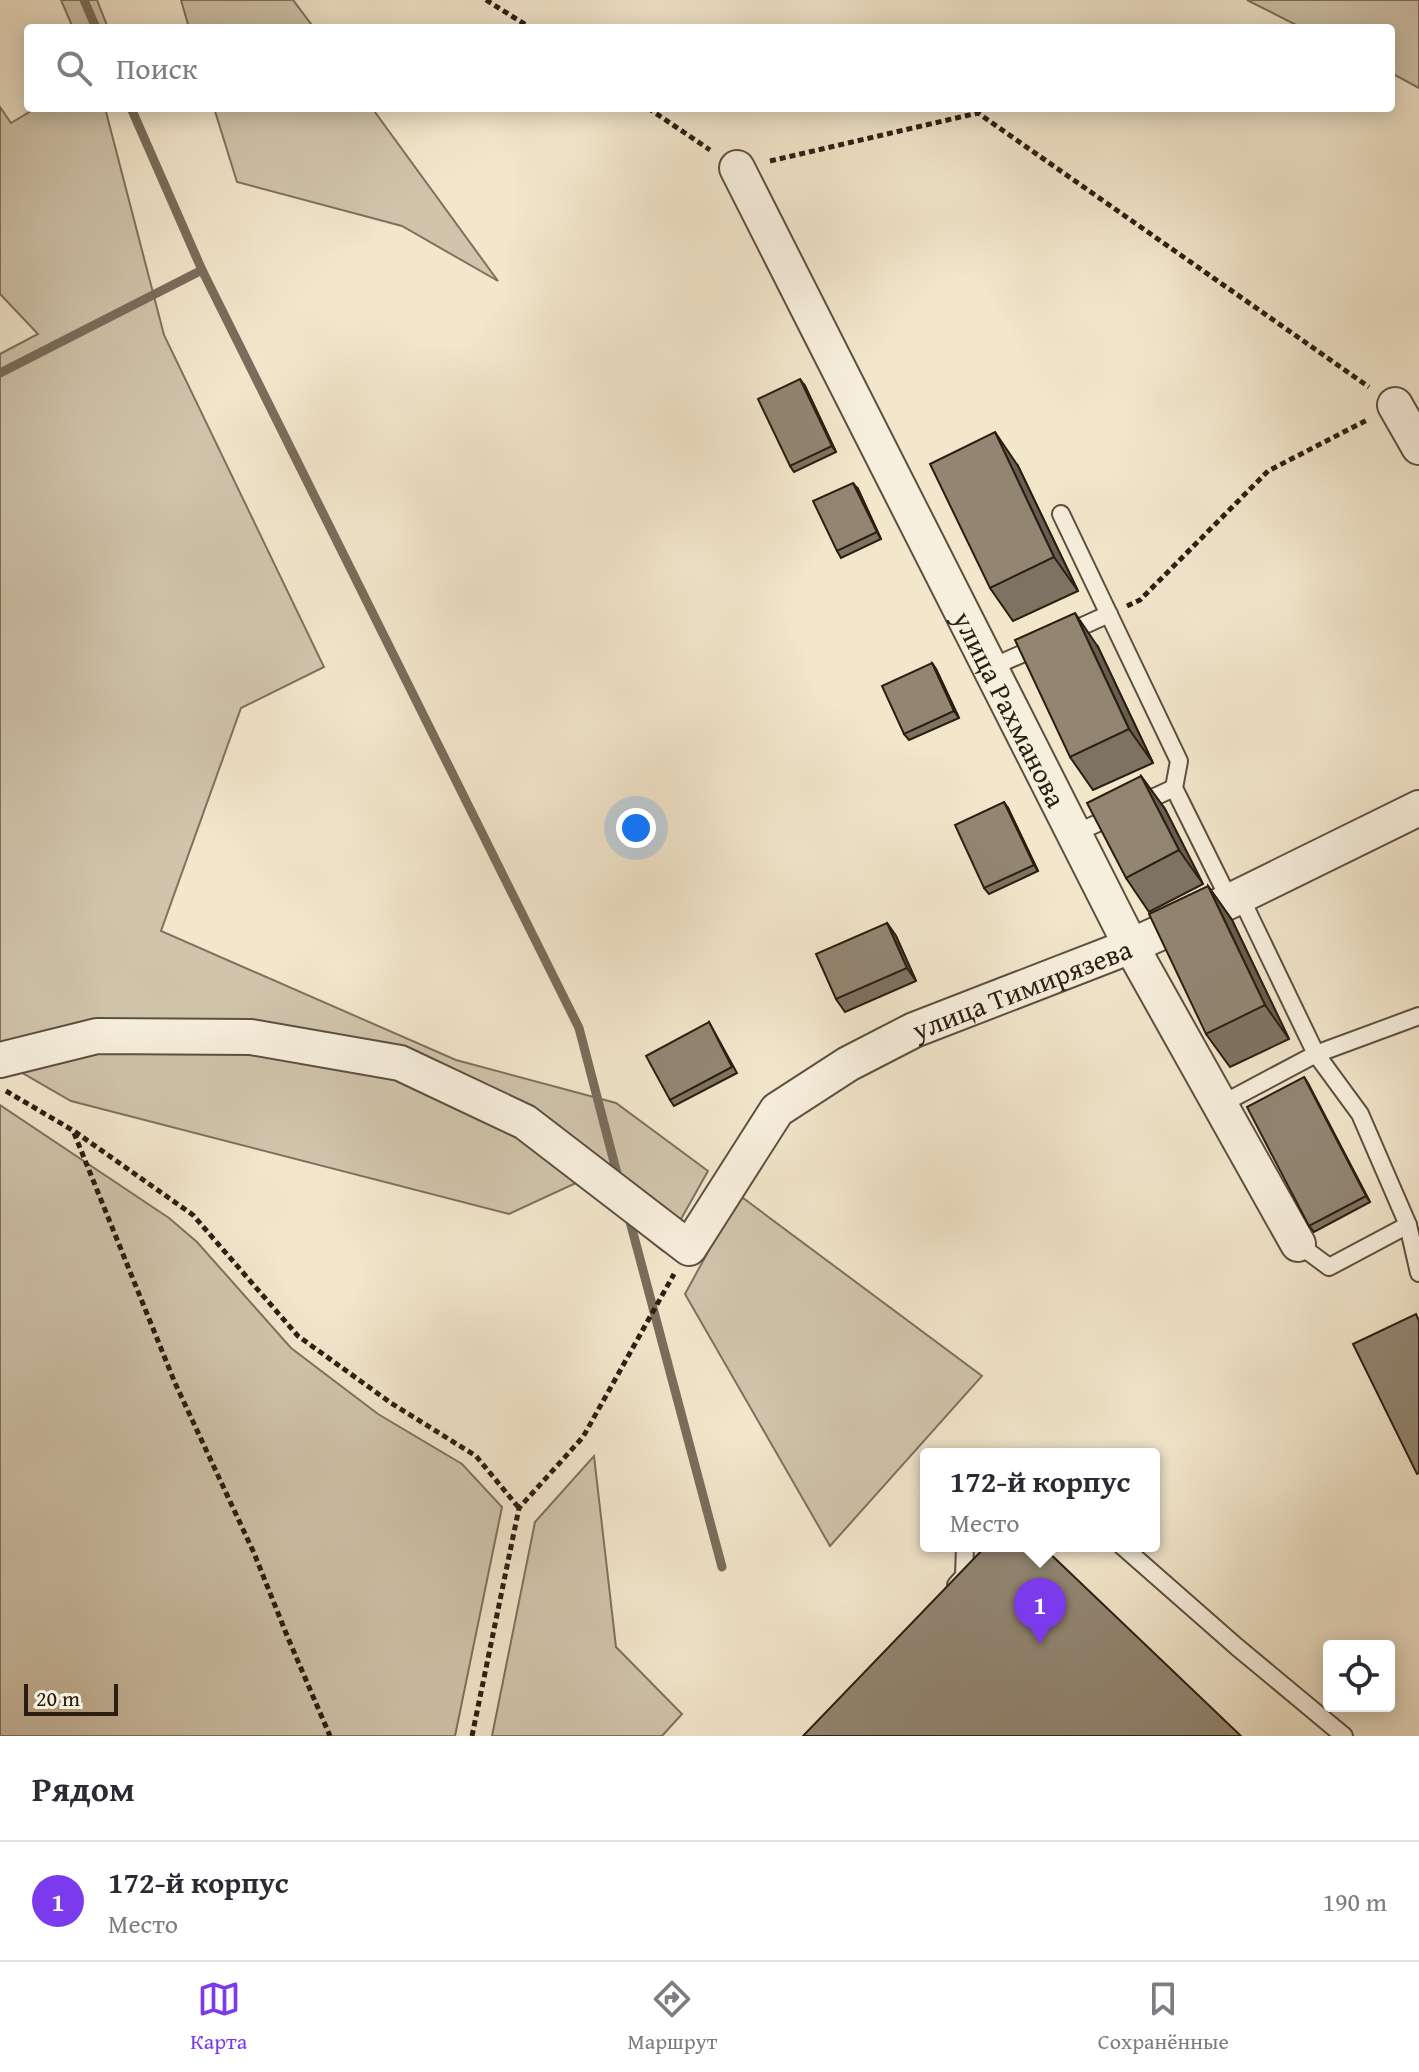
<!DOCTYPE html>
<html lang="ru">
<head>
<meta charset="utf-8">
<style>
	:root { --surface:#fff; --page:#f7f7f7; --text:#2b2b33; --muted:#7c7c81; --line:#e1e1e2; --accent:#7c3aed }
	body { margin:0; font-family:"Gentium Book Plus",serif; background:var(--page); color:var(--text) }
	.controls { position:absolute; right:24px; bottom:24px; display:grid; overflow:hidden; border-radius:8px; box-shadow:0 4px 20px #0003 }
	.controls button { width:72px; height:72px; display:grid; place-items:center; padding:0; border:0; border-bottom:2px solid var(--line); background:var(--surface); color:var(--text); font:40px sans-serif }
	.scale { position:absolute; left:24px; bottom:20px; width:94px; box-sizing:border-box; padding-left:8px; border:4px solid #2b1e11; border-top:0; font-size:22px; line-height:28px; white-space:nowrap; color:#2b1e11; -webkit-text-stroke:6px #f7efdd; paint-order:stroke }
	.you { position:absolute; left:636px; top:828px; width:28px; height:28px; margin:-20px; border:6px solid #fff; border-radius:50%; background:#1a73e8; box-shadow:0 0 0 12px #1a73e833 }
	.badge { display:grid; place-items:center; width:52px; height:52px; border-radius:50%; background:var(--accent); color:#fff; font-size:26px; font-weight:700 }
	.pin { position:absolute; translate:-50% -66px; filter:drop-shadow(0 2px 4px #0008) }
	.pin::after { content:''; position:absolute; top:42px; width:28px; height:24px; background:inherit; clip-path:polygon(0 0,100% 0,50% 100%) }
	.popup { position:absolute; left:920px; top:1448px; width:240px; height:104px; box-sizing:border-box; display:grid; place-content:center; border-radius:8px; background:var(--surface); filter:drop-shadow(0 2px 6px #0005); font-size:26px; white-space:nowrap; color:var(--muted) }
	.popup b { font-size:30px; color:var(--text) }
	.popup::after { content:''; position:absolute; left:50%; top:100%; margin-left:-16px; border:16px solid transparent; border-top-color:var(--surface) }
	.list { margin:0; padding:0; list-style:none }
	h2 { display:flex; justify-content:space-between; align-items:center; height:104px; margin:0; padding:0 32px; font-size:34px }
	h2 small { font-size:26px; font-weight:400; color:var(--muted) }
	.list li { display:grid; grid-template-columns:52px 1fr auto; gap:24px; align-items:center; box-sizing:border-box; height:120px; padding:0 32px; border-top:2px solid var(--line) }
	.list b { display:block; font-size:30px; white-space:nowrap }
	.list p { margin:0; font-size:26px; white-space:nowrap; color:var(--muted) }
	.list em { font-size:26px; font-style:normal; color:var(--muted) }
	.icon { flex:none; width:44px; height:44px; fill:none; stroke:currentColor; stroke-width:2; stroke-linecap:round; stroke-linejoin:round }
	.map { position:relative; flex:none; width:1419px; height:1736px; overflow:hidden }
	.search { position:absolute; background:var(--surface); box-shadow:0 4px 20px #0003; left:24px; right:24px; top:24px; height:88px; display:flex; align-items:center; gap:20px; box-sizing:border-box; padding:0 28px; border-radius:8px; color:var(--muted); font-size:30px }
	.sheet { height:224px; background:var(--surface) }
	nav { display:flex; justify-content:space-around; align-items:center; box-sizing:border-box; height:112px; border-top:2px solid var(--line); background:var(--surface); font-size:22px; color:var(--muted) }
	nav a { display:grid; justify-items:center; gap:4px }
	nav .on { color:var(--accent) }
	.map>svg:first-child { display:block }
</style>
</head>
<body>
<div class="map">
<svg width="1419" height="1736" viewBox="0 0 1419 1736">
	<rect width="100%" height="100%" fill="#f2e6cb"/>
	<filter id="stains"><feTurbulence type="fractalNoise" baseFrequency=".0025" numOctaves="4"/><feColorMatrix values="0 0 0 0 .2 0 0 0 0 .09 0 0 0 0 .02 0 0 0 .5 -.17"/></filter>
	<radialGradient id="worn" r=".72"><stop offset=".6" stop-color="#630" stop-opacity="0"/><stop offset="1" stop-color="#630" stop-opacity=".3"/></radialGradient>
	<g fill="#d0c4ab" stroke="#7e715e" stroke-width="2">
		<path d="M 61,0 L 97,0 L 108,28 L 73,28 Z"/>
		<path d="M 181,0 L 293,0 L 314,28 L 189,28 Z"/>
		<path d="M 1247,0 L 1419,0 L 1419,88 L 1391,73 L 1391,28 L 1302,28 Z"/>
		<path d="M 0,107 L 11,123 L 36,108 L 105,108 L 164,335 L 324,667 L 241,708 L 161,931 L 456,1060 L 616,1103 L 708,1171 L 663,1251 L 578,1182 L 509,1214 L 71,1101 L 0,1060 L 0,354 L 38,334 L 0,294 Z"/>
		<path d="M 214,108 L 372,108 L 498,281 L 402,226 L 237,182 Z"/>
		<path d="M 0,1105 L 169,1218 L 197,1242 L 291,1348 L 378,1414 L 462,1464 L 502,1507 L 455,1736 L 0,1736 Z"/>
		<path d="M 739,1195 L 982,1376 L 830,1546 L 685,1294 Z"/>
		<path d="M 594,1456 L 616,1647 L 682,1714 L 662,1736 L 492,1736 L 535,1522 Z"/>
	</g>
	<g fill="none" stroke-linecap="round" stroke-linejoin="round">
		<g stroke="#7a6d5b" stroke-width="9">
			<path d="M 84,0 L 96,28"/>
			<path d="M 131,108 L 202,270 L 579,1028 L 619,1181"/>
			<path d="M 0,373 L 202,270"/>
			<path d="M 628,1214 L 722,1567"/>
		</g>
		<defs>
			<g id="lane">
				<path d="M 1061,514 L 1179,761 L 1174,788 L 1230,901"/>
				<path d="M 1067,633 L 1109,614"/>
				<path d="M 990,668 L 1042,645"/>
				<path d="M 1074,834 L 1174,788"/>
				<path d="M 1240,896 L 1316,1054 L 1360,1114 L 1408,1225 L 1419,1273"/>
				<path d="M 1220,1105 L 1316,1054 L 1419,1016"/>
				<path d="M 1298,1244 L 1329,1267 L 1408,1225"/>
				<path d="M 1122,1546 L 1237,1647 L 1344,1736"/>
				<path d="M 956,1585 L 964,1576 L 965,1546"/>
			</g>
			<g id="street">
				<path id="s1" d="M 737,168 L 1131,946 L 1298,1244"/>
				<path d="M 1395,405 L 1419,447"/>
				<path id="s2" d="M 0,1060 L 97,1036 L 251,1037 L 400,1063 L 525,1122 L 689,1248 L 777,1110 L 848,1064 L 914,1030 L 1131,946 L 1230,901 L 1419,808"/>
			</g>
		</defs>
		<use href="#lane" stroke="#5d5040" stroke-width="20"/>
		<use href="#street" stroke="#5d5040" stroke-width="38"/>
		<g stroke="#2b1e11" stroke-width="5" stroke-dasharray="6 4" stroke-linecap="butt">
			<path d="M 486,0 L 531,28"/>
			<path d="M 648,108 L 710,150"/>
			<path d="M 770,161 L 978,113 L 1369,387"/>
			<path d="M 1127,606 L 1140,600 L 1268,471 L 1369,419"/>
			<path d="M 6,1091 L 74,1131 L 193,1215 L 298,1336 L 391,1403 L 476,1456 L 519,1508"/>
			<path d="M 74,1133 L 175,1383 L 254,1553 L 288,1638 L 330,1736"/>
			<path d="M 472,1736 L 519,1508 L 583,1437 L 674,1274"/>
		</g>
		<use href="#lane" stroke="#f7efdd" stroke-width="16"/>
		<use href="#street" stroke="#f7efdd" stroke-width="34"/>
	</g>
	<g fill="#7e7362" stroke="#2b1e11" stroke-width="2">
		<path d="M 805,386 L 836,452 L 794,472 L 790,466 Z"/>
		<path d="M 1018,466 L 1078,591 L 1013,621 L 990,588 Z"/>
		<path d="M 858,489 L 881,539 L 841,558 L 837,551 Z"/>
		<path d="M 1098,647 L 1153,763 L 1093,790 L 1070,757 Z"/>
		<path d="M 932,663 L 936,669 L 959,718 L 909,740 L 904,734 Z"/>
		<path d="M 1141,776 L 1165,809 L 1203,884 L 1149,912 L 1126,878 Z"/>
		<path d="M 1008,808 L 1038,871 L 989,894 L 984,888 Z"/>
		<path d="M 1208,886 L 1232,920 L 1289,1039 L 1230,1067 L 1206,1034 Z"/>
		<path d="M 887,923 L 896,936 L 916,981 L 845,1012 L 836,999 Z"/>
		<path d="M 709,1022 L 737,1073 L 674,1106 L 670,1100 Z"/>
		<path d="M 1304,1077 L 1370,1202 L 1314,1232 L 1309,1226 Z"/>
	</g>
	<g fill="#665e50" stroke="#2b1e11" stroke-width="2">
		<path d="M 800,379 L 805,386 L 836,452 L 832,446 Z"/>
		<path d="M 995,432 L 1018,466 L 1078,591 L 1054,557 Z"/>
		<path d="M 853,483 L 858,489 L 881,539 L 877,532 Z"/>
		<path d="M 1075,613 L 1098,647 L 1153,763 L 1129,729 Z"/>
		<path d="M 932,663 L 936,669 L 959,718 L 954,711 Z"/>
		<path d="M 1141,776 L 1165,809 L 1203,884 L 1179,850 Z"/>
		<path d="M 1004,802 L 1008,808 L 1038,871 L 1034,865 Z"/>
		<path d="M 1208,886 L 1232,920 L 1289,1039 L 1265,1005 Z"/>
		<path d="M 887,923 L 896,936 L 916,981 L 907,968 Z"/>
		<path d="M 1304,1077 L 1308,1083 L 1370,1202 L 1366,1196 Z"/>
	</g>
	<g fill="#928672" stroke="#2b1e11" stroke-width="2">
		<path d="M 800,379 L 832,446 L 790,466 L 758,399 Z"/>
		<path d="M 995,432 L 1054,557 L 990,588 L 930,464 Z"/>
		<path d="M 853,483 L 877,532 L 837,551 L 813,501 Z"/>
		<path d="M 1075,613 L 1129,729 L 1070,757 L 1015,640 Z"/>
		<path d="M 932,663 L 954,711 L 904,734 L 882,686 Z"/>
		<path d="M 1141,776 L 1179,850 L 1126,878 L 1087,803 Z"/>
		<path d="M 1004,802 L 1034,865 L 984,888 L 955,825 Z"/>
		<path d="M 1208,886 L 1265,1005 L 1206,1034 L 1149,914 Z"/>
		<path d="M 887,923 L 907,968 L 836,999 L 816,954 Z"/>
		<path d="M 709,1022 L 732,1067 L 670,1100 L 646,1056 Z"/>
		<path d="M 1304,1077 L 1366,1196 L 1309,1226 L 1247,1107 Z"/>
		<path d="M 1416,1314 L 1419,1321 L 1419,1473 L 1417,1474 L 1353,1344 Z"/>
		<path d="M 986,1546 L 1042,1546 L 1241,1736 L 803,1736 Z"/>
	</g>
	<g text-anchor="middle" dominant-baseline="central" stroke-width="7" stroke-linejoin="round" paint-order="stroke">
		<g font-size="28" fill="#2b1e11" stroke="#f7efdd">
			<text stroke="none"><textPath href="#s1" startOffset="606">улица Рахманова</textPath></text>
			<text stroke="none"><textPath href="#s2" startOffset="1188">улица Тимирязева</textPath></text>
		</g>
	</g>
	<rect width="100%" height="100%" filter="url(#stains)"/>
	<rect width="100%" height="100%" fill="url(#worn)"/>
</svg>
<div class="controls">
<button><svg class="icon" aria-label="locate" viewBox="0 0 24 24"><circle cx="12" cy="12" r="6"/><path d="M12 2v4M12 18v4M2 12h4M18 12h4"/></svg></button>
</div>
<div class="scale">20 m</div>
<div class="you"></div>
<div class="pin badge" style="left:1040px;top:1644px">1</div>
<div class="popup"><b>172-й корпус</b>Место</div>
<div class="search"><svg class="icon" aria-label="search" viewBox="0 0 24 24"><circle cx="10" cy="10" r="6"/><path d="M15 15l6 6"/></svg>Поиск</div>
</div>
<section class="sheet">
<h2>Рядом<small></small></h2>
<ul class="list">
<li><span class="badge">1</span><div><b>172-й корпус</b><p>Место</p></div><em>190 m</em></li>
</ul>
</section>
<nav>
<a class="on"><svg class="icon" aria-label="map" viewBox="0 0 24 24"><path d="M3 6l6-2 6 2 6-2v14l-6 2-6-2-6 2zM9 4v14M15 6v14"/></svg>Карта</a>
<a><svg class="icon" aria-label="directions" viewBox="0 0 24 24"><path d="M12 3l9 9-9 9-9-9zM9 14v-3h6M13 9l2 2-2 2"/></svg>Маршрут</a>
<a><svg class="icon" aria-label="saved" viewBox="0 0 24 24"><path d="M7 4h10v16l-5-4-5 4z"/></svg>Сохранённые</a>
</nav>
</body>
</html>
